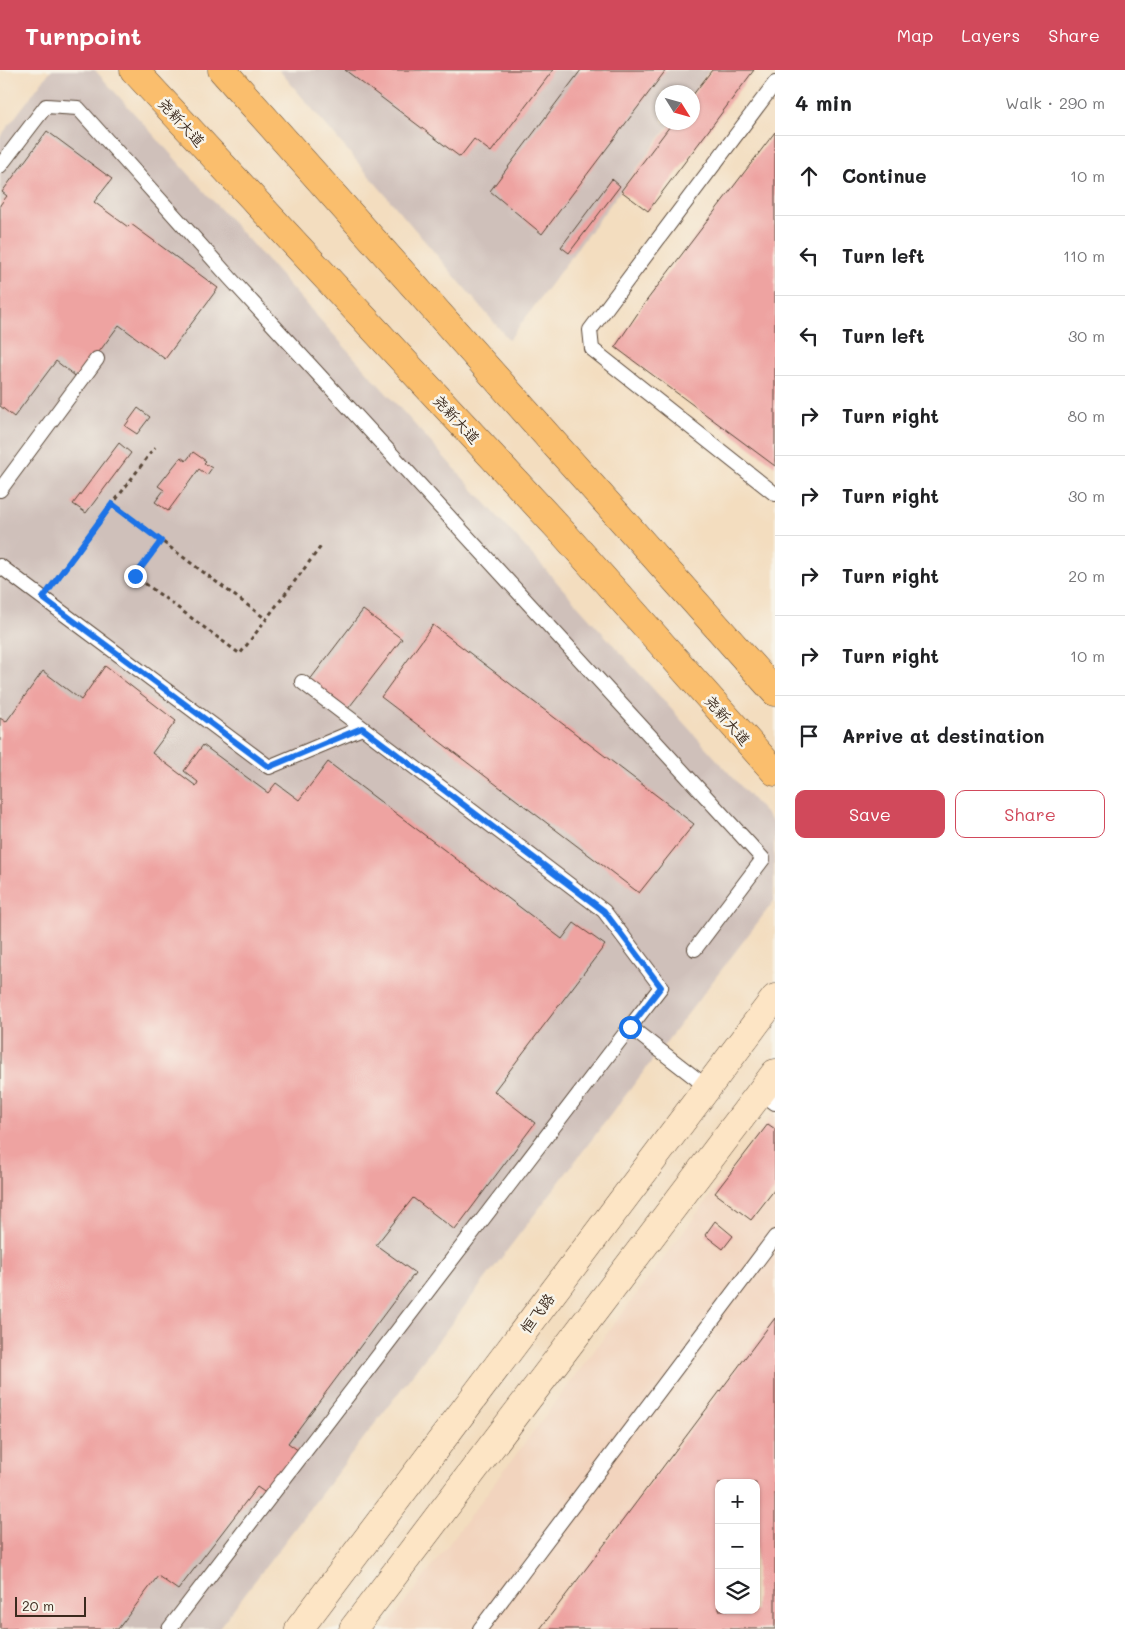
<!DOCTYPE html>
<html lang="en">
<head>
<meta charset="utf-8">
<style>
	:root { --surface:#fff; --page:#f6f6f6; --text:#202124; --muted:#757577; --line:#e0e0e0; --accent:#d1495b }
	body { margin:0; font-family:Mali,"LXGW WenKai TC",sans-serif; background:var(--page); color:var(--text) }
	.controls { position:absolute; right:15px; bottom:15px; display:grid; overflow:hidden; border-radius:10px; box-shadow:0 1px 4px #0004 }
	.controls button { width:45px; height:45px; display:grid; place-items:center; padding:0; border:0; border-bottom:1px solid var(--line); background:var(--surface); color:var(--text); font:25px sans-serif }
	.compass { position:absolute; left:655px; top:15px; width:45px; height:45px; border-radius:50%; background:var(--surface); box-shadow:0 1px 4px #0004; rotate:127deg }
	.scale { position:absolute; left:15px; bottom:12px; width:71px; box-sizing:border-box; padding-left:5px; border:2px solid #3b2a1e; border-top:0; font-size:14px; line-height:18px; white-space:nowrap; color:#3b2a1e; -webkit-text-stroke:4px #f7f3e8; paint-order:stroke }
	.stop { position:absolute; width:15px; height:15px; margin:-11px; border:4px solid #1a73e8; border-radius:50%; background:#fff }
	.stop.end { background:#1a73e8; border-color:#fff; box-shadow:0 1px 5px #0008 }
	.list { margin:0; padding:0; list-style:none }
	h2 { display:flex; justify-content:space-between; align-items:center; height:65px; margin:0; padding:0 20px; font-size:21px }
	h2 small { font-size:16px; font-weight:400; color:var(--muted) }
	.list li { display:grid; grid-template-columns:32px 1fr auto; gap:15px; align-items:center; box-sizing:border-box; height:80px; padding:0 20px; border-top:1px solid var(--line) }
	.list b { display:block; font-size:19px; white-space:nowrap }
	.list em { font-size:16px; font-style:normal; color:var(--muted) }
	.actions { display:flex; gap:10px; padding:15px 20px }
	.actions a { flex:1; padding:11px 0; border:1px solid var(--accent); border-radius:10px; text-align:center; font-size:18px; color:var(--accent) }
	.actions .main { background:var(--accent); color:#fff }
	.icon { flex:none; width:28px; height:28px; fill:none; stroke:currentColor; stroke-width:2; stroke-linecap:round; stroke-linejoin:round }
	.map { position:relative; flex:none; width:775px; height:1559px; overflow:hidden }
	header { display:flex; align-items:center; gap:30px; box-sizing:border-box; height:70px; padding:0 25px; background:var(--accent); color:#fff }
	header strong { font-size:24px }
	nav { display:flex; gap:28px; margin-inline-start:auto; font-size:18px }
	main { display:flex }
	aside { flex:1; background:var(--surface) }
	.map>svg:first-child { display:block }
</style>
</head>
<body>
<header>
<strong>Turnpoint</strong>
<nav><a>Map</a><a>Layers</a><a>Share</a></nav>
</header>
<main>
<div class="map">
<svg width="775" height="1559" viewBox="0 0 775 1559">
	<rect width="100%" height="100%" fill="#f7f3e8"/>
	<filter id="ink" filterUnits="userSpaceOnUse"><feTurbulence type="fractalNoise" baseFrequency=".02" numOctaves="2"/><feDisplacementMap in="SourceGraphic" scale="10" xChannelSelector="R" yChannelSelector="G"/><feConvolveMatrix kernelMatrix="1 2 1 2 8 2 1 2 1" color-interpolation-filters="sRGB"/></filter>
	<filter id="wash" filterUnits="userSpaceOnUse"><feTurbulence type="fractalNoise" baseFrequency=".0096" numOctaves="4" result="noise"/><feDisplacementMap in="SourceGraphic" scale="20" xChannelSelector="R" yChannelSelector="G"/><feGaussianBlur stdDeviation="1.12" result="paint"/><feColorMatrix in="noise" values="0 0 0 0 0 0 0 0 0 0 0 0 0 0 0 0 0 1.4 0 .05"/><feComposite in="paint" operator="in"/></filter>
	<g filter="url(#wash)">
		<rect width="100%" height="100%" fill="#f3ddbf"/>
		<path fill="#f2d4be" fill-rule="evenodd" d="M 775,1040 L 775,1559 L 385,1559 ZM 719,1413 L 756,1413 L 756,1540 L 719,1540 Z"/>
		<g fill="#cfc0ba">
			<path d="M 51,0 L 95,0 L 774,753 L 774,831 L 218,1559 L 0,1559 L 0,67 Z"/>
			<path d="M 279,0 L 710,0 L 693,23 L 662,22 L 662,52 L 671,53 L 509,270 Z"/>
		</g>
		<g id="blocks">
			<g fill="#eea3a1" fill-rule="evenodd">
				<path d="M 345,0 L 553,0 L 491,82 L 474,69 L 460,87 Z"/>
				<path d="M 581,0 L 666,0 L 542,164 L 490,121 Z"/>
				<path d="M 712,0 L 754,0 L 648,141 L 621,121 L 673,52 L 692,52 L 692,26 Z"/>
				<path d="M 47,61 L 112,109 L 94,132 L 128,157 L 131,154 L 218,218 L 165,289 L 119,255 L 79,309 L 56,291 L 14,347 L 0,336 L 0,135 L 7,126 L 2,122 Z"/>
				<path d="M 775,62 L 775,396 L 615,277 L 644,234 Z"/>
				<path d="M 612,109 L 620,116 L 569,183 L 561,177 Z"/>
				<path d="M 138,338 L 150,347 L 137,364 L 125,356 Z"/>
				<path d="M 119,373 L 131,383 L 86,443 L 73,434 Z"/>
				<path d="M 193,382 L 206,391 L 204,393 L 212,398 L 207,405 L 199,399 L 168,441 L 155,432 L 164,420 L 158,416 L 181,387 L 186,391 Z"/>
				<path d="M 363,540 L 402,569 L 347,640 L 309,611 Z"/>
				<path d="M 433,555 L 694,754 L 639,823 L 381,627 Z"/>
				<path d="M 105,596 L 176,651 L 152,683 L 196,716 L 198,712 L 184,701 L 203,675 L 268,723 L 276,713 L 299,730 L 328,692 L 562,869 L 574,853 L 605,875 L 494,1021 L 535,1053 L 455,1160 L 413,1128 L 376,1175 L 415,1203 L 288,1373 L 299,1381 L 267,1424 L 257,1417 L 178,1520 L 158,1506 L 118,1559 L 0,1559 L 0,648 L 6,652 L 43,601 L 81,630 Z"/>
				<path d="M 768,1054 L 775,1059 L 775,1119 L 751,1150 L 715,1123 Z"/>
				<path d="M 715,1151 L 733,1166 L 723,1179 L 705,1165 Z"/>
				<path d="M 775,1248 L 775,1559 L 540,1559 L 617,1458 ZM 719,1413 L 756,1413 L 756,1540 L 719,1540 Z"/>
			</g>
		</g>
	</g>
	<g filter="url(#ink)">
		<use href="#blocks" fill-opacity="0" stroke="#574536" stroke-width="1"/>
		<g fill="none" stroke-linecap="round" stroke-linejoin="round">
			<defs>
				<g id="service">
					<path d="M 775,13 L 590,260 L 592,279 L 775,424"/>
					<path d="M 0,96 L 46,36 L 78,38 L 230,208 L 763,789 L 695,879"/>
					<path d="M 0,420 L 97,289"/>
					<path d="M 0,496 L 269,697 L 362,658"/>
					<path d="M 302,612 L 604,841 L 661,917 L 630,957 L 707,1017"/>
					<path d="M 760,1022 L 775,1033"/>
					<path d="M 169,1559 L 630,957"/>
					<path d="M 480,1559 L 775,1167"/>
				</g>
				<g id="secondary">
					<path d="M 299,1559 L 775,928"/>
					<path d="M 353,1559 L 775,1003"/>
				</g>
				<g id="primary">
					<path d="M 134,0 L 564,464 L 775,702"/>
					<path d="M 222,0 L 775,622"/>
				</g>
			</defs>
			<use href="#service" stroke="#574536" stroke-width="16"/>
			<use href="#secondary" stroke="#574536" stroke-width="29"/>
			<use href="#primary" stroke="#574536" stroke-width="29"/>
			<g stroke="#574536" stroke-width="3" stroke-dasharray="4 4" stroke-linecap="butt">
				<path d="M 112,434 L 266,549"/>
				<path d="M 161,471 L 135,506 L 240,584 L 322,475"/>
				<path d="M 54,513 L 155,377"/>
			</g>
			<use href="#service" stroke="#fff" stroke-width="14"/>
			<use href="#secondary" stroke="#fde5c5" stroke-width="28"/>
			<use href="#primary" stroke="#fabe6d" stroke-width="28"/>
		</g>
	</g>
	<g fill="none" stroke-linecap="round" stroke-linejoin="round" filter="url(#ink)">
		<path stroke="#1a73e8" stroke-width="6" d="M 135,506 L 161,471 L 112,434 L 43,528 L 269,697 L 362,658 L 604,841 L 661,917 L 630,957"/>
	</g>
	<g text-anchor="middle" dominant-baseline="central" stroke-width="5" stroke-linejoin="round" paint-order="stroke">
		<g font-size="15" fill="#3b2a1e" stroke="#f7f3e8">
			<text transform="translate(182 52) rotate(47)">尧新大道</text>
			<text transform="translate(457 349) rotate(47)">尧新大道</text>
			<text transform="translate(728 650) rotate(49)">尧新大道</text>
			<text transform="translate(537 1243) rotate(-53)">恒飞路</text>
		</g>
	</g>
</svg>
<div class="controls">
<button>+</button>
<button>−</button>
<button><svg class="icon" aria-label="layers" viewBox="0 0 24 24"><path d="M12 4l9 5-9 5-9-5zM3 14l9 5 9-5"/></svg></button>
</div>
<svg class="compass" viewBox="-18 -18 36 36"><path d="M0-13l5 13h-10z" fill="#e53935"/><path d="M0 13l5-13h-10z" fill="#757577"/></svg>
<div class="scale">20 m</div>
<div class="stop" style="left:630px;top:957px"></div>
<div class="stop end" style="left:135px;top:506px"></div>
</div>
<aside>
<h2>4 min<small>Walk · 290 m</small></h2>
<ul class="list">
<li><svg class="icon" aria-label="ahead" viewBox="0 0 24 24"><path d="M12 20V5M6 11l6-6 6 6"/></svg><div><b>Continue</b></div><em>10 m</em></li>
<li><svg class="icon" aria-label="left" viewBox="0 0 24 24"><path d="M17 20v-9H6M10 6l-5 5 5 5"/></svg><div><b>Turn left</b></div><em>110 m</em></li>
<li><svg class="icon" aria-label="left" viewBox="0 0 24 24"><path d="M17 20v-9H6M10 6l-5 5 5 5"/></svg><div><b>Turn left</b></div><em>30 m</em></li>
<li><svg class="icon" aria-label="right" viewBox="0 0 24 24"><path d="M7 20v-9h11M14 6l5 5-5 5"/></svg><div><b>Turn right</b></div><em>80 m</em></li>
<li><svg class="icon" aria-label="right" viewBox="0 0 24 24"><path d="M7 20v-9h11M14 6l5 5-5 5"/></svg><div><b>Turn right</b></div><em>30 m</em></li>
<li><svg class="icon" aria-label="right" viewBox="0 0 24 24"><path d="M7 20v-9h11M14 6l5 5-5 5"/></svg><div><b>Turn right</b></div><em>20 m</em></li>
<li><svg class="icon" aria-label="right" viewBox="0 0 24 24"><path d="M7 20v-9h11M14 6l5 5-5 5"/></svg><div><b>Turn right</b></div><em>10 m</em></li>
<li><svg class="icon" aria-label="arrive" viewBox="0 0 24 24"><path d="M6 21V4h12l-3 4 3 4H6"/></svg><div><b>Arrive at destination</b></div></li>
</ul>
<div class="actions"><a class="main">Save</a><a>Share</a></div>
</aside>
</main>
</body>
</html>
